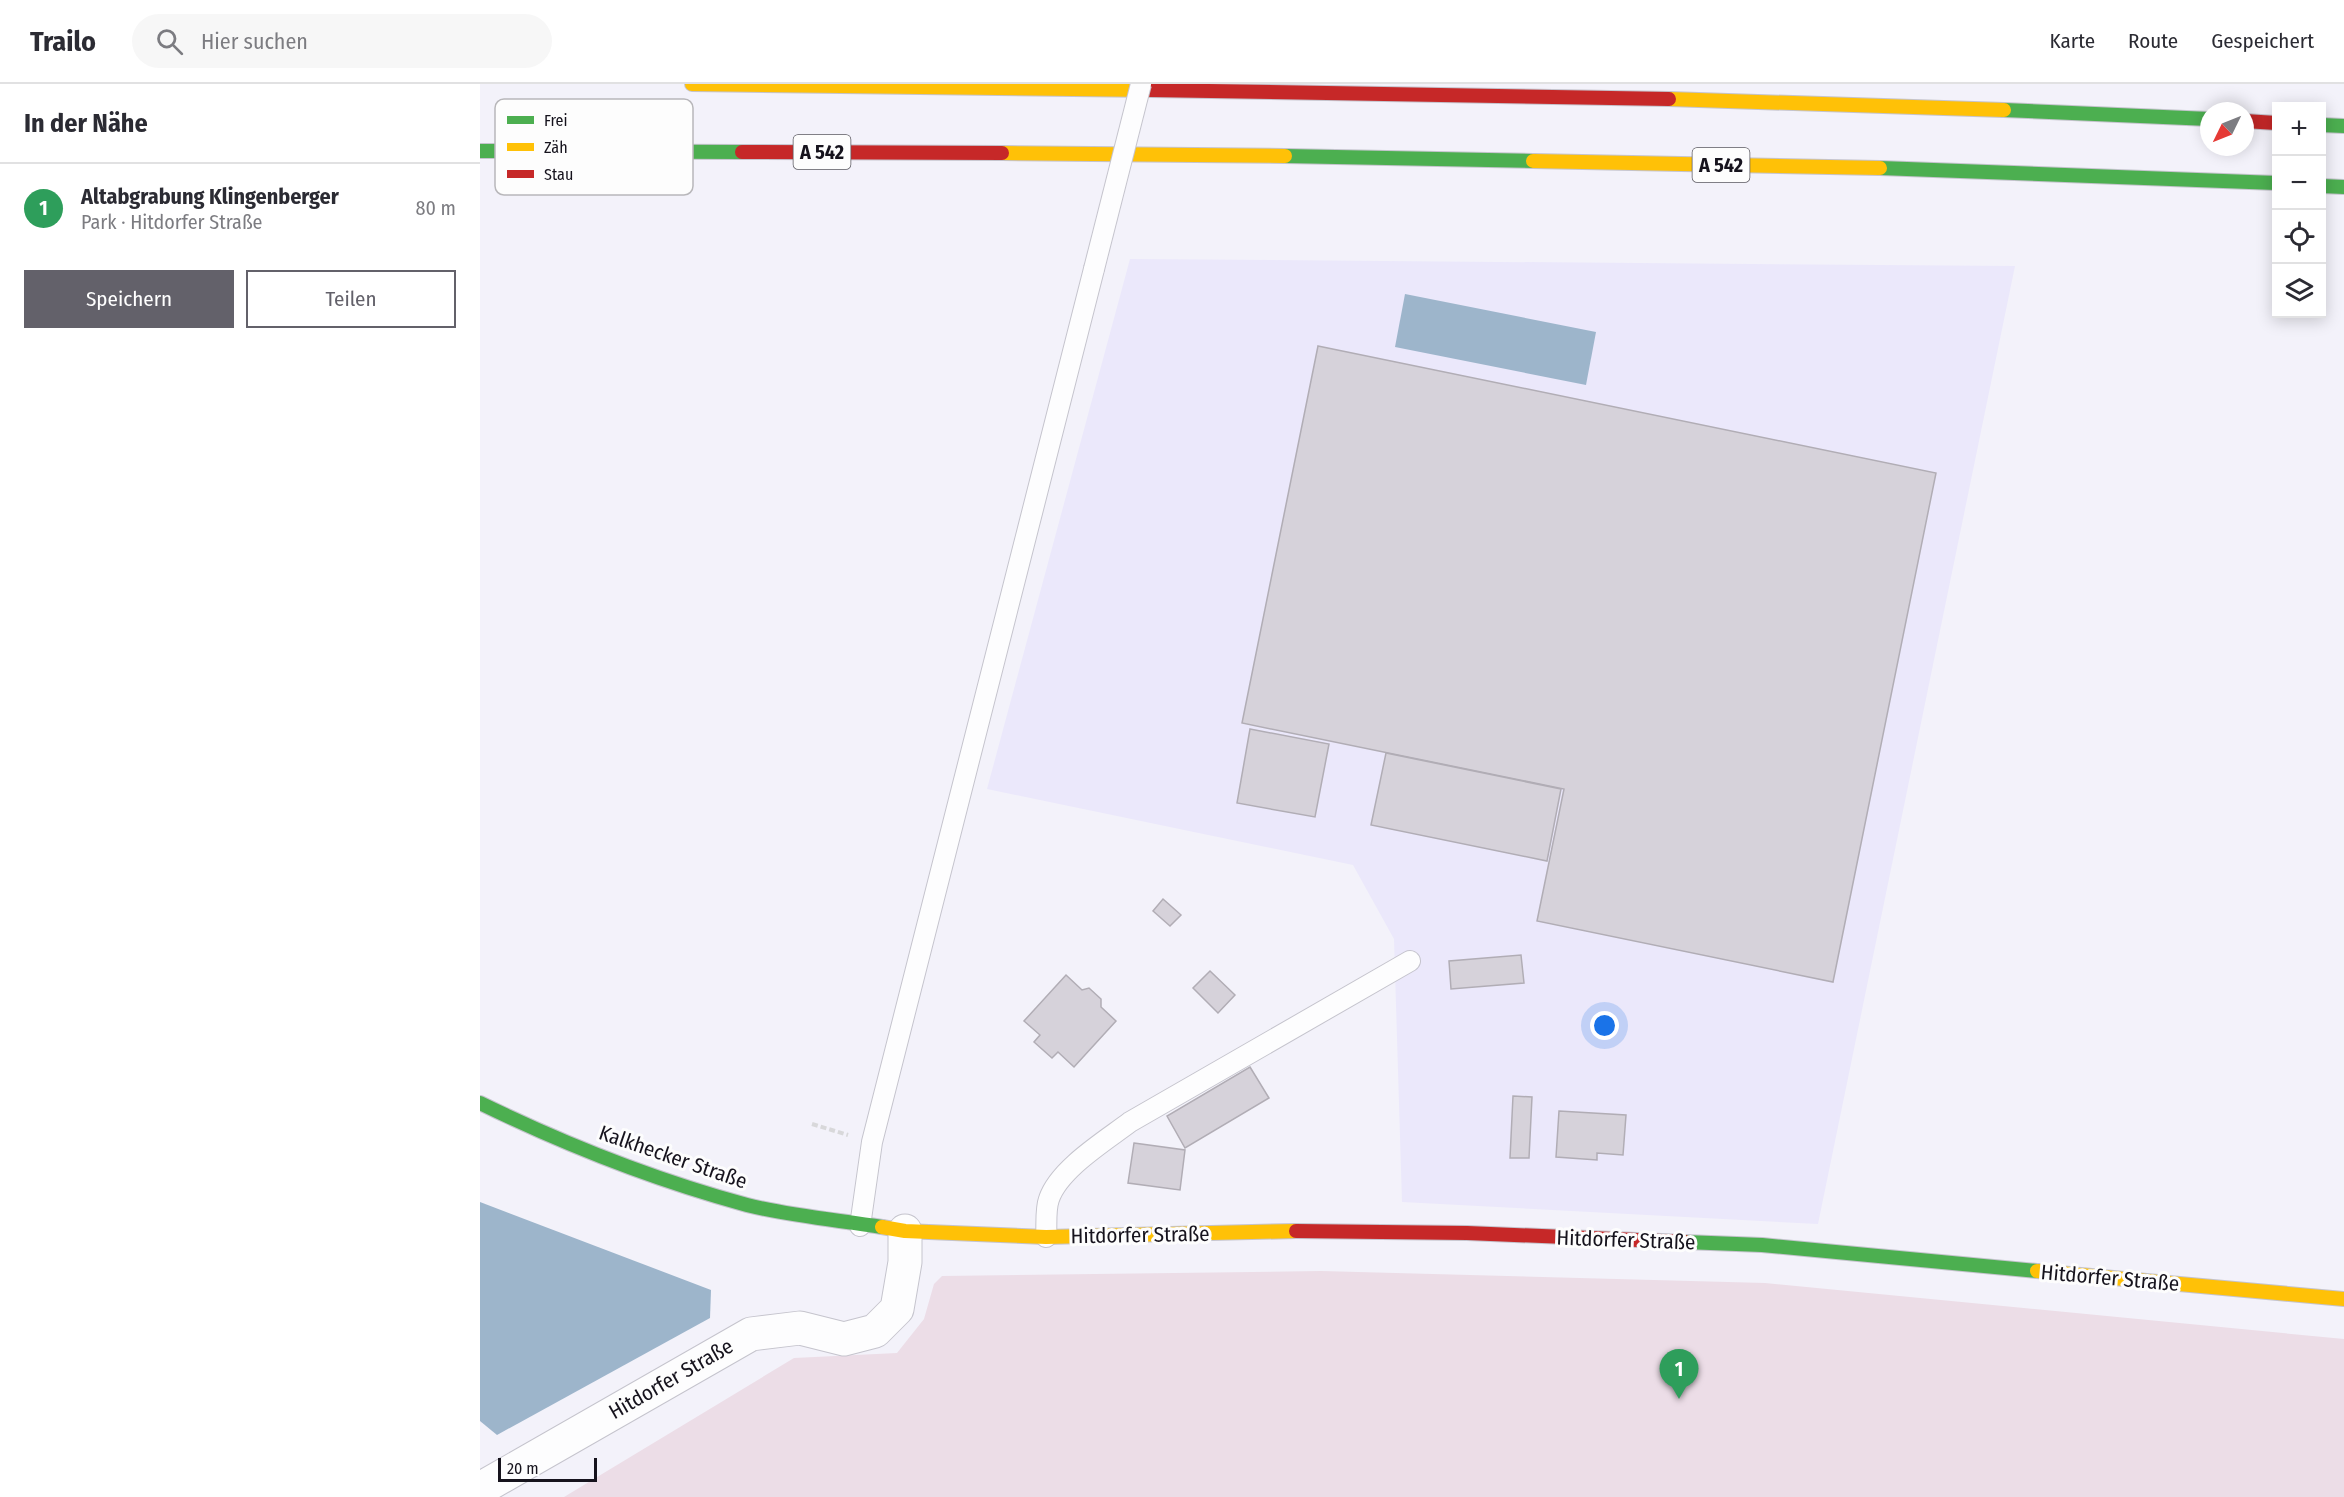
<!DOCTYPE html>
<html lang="de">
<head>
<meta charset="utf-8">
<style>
	:root { --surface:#fff; --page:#f7f7f7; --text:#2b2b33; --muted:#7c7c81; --line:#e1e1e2; --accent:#63616a }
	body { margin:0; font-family:"Fira Sans Condensed",sans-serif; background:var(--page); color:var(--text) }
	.controls { position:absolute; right:18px; top:18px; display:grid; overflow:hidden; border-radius:0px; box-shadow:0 3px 15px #0003 }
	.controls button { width:54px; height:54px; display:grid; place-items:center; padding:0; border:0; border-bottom:2px solid var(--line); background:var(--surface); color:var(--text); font:30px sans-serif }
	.compass { position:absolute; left:1720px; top:18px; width:54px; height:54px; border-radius:50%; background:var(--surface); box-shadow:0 3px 15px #0003; rotate:227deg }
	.scale { position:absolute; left:18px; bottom:15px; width:99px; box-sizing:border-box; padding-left:6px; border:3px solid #16131d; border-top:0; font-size:16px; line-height:21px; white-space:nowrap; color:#16131d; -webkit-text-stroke:4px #fdfdfd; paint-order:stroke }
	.you { position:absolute; left:1125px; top:942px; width:21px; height:21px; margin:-15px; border:4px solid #fff; border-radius:50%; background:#1a73e8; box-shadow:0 0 0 9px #1a73e833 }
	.badge { display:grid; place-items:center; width:39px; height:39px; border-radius:50%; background:var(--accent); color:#fff; font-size:20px; font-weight:700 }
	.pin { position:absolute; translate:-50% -50px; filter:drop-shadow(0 2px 3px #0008) }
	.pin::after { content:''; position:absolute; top:32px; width:21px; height:18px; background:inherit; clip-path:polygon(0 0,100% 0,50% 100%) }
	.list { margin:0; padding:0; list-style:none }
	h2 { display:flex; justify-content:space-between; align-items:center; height:78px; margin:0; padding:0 24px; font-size:26px }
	h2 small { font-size:20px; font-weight:400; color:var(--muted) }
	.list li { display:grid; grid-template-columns:39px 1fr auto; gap:18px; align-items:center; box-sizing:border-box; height:90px; padding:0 24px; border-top:2px solid var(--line) }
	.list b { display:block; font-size:22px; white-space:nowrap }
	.list p { margin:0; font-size:20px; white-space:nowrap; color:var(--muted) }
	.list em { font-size:20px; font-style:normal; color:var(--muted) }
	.actions { display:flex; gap:12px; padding:18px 24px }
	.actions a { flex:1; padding:14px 0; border:2px solid var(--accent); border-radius:0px; text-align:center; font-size:21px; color:var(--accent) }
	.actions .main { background:var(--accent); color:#fff }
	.icon { flex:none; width:33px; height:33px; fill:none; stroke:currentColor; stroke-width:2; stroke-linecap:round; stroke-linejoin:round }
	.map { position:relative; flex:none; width:1864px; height:1413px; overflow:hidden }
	header { display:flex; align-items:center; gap:36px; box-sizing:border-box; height:84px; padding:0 30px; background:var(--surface); border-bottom:2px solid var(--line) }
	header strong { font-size:28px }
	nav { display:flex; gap:33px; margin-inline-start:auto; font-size:21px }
	.search { width:420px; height:54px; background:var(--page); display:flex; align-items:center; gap:15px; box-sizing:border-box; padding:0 21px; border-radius:33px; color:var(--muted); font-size:22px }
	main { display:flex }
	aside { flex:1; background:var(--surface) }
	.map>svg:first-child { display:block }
</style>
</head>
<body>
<header>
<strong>Trailo</strong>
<div class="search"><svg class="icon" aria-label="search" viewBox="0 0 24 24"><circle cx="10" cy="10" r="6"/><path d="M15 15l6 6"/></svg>Hier suchen</div>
<nav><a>Karte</a><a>Route</a><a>Gespeichert</a></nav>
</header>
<main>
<aside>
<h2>In der Nähe<small></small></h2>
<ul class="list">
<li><span class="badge" style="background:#2e9e5b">1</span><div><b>Altabgrabung Klingenberger</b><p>Park · Hitdorfer Straße</p></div><em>80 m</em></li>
</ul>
<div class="actions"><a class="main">Speichern</a><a>Teilen</a></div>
</aside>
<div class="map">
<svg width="1864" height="1413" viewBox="0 0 1864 1413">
	<rect width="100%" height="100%" fill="#f3f2fa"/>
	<path fill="#ebe8fb" d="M 650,175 L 1535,182 L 1338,1140 L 922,1118 L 914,855 L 873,781 L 507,705 Z"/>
	<path fill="#ecdde7" d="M 841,1187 L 1285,1199 L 1864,1255 L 1864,1413 L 84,1413 L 314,1274 L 417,1269 L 444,1235 L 454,1200 L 462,1192 Z"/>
	<g fill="#9db5cb">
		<path d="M 925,210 L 1116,248 L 1106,301 L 915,263 Z"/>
		<path d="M 0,1118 L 231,1206 L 230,1234 L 17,1351 L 0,1337 Z"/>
	</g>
	<g fill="#d6d2da" stroke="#b1adb5" stroke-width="1.5">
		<path d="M 838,262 L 1456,389 L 1353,898 L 1057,837 L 1084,705 L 762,639 Z"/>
		<path d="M 770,645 L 849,660 L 835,733 L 757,719 Z"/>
		<path d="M 906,669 L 1081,705 L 1067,777 L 891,741 Z"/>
		<path d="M 683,815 L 701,831 L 690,842 L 673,827 Z"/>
		<path d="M 1041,871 L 1044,899 L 971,905 L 969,877 Z"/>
		<path d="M 730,887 L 755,911 L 738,929 L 713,904 Z"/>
		<path d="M 586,891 L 602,906 L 609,904 L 621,915 L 621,923 L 636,937 L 594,983 L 578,968 L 572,974 L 554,958 L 560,951 L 544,937 Z"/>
		<path d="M 770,983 L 789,1014 L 705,1064 L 687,1032 Z"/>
		<path d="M 1033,1012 L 1052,1013 L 1049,1074 L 1030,1074 Z"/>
		<path d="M 1079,1027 L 1146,1031 L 1143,1071 L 1117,1069 L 1117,1076 L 1076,1073 Z"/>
		<path d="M 654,1059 L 705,1066 L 700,1106 L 648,1099 Z"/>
	</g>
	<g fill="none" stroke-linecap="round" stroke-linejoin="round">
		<defs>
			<g id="lane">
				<path d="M 380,1142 L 392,1058 L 614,185"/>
				<path d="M 566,1153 C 567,1142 565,1126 569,1115 C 579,1085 625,1057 650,1038 L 930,877"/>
			</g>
			<path id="street" d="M 0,1405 L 271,1250 L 320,1244 L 364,1255 L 395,1247 L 417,1225 L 425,1178 L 425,1147"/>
			<g id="fast">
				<path d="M 1524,26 L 1729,35"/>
				<path d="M 1842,41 L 1864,42"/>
				<path d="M 0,67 L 262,68"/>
				<path d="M 805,72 L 1053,77"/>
				<path d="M 1400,84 L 1796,99"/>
				<path d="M 1842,102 L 1864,103"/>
				<path d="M 0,1019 C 86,1061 175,1096 267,1121 C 311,1132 358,1136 402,1143"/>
				<path d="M 1205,1158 L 1282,1161 L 1557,1187"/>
			</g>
			<g id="slow">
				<path d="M 212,0 L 670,6"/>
				<path d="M 1189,15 L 1524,26"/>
				<path d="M 522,69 L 805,72"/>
				<path d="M 1053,77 L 1400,84"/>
				<path d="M 402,1143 L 425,1147 L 566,1153 L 816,1147"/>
				<path d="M 1557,1187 L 1864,1215"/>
			</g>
			<g id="jam">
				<path d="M 670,6 L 1189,15"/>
				<path d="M 1765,37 L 1796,39"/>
				<path d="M 262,68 L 522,69"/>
				<path d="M 816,1147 L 987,1149 L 1205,1158"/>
			</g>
		</defs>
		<use href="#lane" stroke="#c5c4cd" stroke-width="22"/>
		<use href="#street" stroke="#c5c4cd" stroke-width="35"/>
		<use href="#fast" stroke="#c5c4cd" stroke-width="16"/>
		<use href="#slow" stroke="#c5c4cd" stroke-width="16"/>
		<use href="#jam" stroke="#c5c4cd" stroke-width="16"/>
		<path stroke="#d8d8da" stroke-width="4" stroke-dasharray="6 3" stroke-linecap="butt" d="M 332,1040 L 368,1051"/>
		<use href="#lane" stroke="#fdfdfe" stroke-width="20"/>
		<use href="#street" stroke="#fdfdfe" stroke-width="33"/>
		<use href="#fast" stroke="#4caf50" stroke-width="14"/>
		<use href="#slow" stroke="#ffc107" stroke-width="14"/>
		<use href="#jam" stroke="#c62828" stroke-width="14"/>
		<defs>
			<path id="lane-bridge" d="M 614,185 L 661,0"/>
		</defs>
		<use href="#lane-bridge" stroke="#c5c4cd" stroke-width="22" stroke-linecap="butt"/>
		<use href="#lane-bridge" stroke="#fdfdfe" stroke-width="20"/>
	</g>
	<g text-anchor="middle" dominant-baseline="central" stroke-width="6" stroke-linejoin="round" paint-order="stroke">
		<g fill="#fdfdfd" stroke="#5b5960" stroke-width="1.5">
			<rect x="313.5" y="51" width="57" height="34" rx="4.5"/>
			<rect x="1212.5" y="64" width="57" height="34" rx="4.5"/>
		</g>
		<g font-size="20" font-weight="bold" fill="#16131d">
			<text x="342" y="68">A 542</text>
			<text x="1241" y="81">A 542</text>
		</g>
		<g font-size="21" fill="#16131d" stroke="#fdfdfd">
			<text transform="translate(193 1073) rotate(19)">Kalkhecker Straße</text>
			<text transform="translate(660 1151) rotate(-1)">Hitdorfer Straße</text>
			<text transform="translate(1146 1156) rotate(2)">Hitdorfer Straße</text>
			<text transform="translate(1630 1194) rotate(5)">Hitdorfer Straße</text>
			<text transform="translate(191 1295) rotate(-30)">Hitdorfer Straße</text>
		</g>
	</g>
	<rect x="15" y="15" width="198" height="96" rx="9" fill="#fdfdfd" stroke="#b8b7ba" stroke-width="1.5"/>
	<rect x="27" y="32" width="27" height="8" fill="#4caf50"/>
	<rect x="27" y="59" width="27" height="8" fill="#ffc107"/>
	<rect x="27" y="86" width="27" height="8" fill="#c62828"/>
	<g font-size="16" fill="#16131d">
		<text x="64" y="42">Frei</text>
		<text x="64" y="69">Zäh</text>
		<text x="64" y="96">Stau</text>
	</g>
</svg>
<div class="controls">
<button>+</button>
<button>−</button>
<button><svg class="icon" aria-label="locate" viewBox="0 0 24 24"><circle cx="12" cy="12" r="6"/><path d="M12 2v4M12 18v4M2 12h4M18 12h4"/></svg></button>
<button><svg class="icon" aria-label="layers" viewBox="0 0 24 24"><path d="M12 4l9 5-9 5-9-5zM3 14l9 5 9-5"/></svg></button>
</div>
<svg class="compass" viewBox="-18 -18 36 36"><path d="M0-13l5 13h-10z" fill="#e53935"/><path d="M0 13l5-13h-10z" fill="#7c7c81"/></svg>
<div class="scale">20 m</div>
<div class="you"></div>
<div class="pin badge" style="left:1199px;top:1315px;background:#2e9e5b">1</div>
</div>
</main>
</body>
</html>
